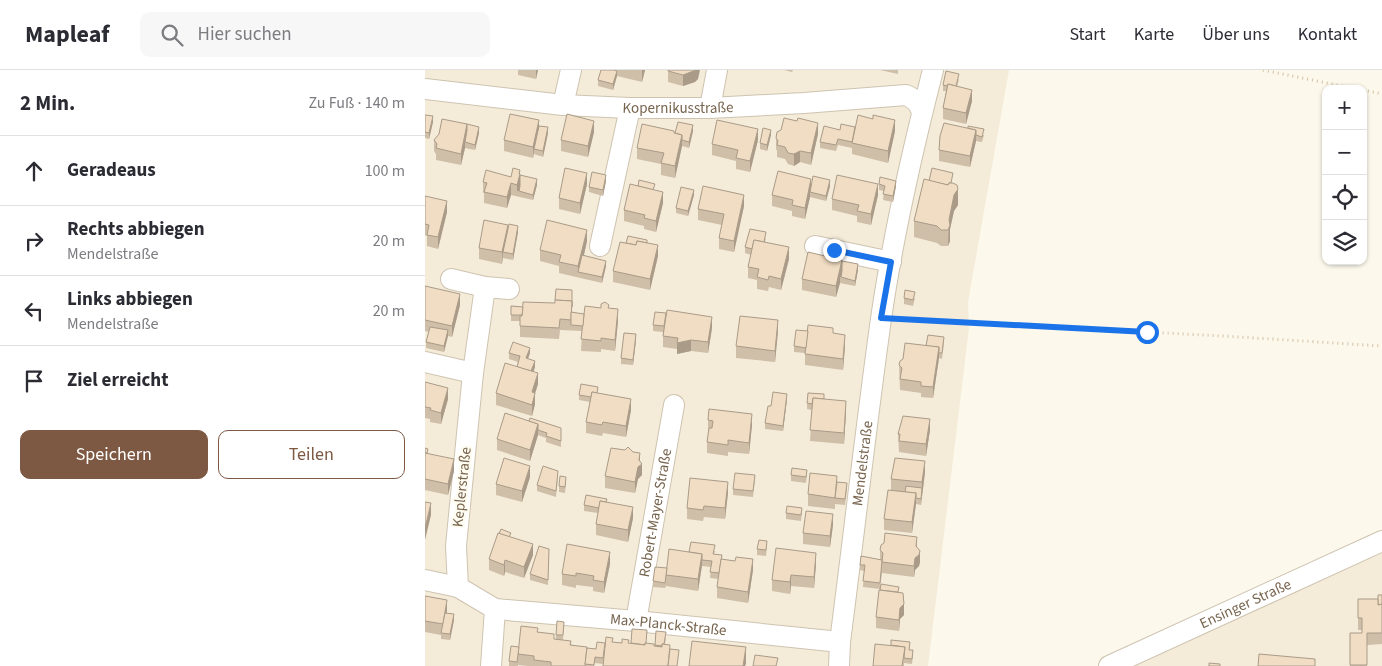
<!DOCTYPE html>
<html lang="de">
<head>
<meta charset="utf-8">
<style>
	:root { --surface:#fff; --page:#f7f7f7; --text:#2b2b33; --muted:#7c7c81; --line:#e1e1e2; --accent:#7d5842 }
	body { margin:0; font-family:"Source Sans 3",sans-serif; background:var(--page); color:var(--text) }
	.controls { position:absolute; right:15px; top:15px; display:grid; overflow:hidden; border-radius:10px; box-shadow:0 1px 4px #0004 }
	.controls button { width:45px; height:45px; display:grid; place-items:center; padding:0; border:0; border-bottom:1px solid var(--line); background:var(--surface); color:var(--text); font:25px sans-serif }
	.stop { position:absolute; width:15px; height:15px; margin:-11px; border:4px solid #1a73e8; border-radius:50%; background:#fff }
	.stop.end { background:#1a73e8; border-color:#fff; box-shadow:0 1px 5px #0008 }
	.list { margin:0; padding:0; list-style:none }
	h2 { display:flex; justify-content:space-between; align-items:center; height:65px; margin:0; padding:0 20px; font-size:21px }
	h2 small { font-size:16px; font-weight:400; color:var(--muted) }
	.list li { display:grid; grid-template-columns:32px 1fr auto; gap:15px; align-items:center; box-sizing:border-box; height:70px; padding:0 20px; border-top:1px solid var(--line) }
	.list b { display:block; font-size:19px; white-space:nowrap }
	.list p { margin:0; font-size:16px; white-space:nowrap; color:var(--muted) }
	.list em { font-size:16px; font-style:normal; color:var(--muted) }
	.actions { display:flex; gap:10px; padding:15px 20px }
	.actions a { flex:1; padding:11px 0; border:1px solid var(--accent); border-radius:10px; text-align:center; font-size:18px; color:var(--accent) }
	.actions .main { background:var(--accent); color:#fff }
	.icon { flex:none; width:28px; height:28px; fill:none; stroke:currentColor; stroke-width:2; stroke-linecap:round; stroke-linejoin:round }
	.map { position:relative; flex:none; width:957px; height:596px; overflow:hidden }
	header { display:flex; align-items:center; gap:30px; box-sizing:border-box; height:70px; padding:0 25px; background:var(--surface); border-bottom:1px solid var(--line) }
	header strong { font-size:24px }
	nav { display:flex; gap:28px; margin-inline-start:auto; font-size:18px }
	.search { width:350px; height:45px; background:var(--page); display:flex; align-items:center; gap:12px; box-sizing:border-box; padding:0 18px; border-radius:10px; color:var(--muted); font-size:19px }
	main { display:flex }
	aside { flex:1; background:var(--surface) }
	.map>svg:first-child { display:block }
</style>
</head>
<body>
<header>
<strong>Mapleaf</strong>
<div class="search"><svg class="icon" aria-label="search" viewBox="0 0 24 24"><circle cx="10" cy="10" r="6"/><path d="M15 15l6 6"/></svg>Hier suchen</div>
<nav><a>Start</a><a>Karte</a><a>Über uns</a><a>Kontakt</a></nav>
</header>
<main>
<aside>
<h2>2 Min.<small>Zu Fuß · 140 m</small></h2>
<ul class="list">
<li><svg class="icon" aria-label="ahead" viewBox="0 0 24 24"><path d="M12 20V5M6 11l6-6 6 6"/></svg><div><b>Geradeaus</b></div><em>100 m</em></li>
<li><svg class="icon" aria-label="right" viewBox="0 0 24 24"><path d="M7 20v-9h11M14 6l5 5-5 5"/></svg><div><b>Rechts abbiegen</b><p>Mendelstraße</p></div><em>20 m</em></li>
<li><svg class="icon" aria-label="left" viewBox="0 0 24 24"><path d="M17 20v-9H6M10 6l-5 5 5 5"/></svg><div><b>Links abbiegen</b><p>Mendelstraße</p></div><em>20 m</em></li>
<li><svg class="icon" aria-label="arrive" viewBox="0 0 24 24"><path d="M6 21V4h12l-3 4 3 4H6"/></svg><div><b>Ziel erreicht</b></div></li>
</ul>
<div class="actions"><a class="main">Speichern</a><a>Teilen</a></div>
</aside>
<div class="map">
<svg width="957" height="596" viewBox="0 0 957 596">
	<rect width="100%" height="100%" fill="#fcf8eb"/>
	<g fill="#f4ecd9">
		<path d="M 0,0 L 584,0 L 543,232 L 544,258 L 503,596 L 0,596 Z"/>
		<path d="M 957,471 L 957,596 L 684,596 Z"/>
	</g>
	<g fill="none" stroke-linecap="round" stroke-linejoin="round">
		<defs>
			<g id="minor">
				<path id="s1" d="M 0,19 L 138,35 L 205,38 L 285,38 L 379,33 L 481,25 C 490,29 493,32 497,42"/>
				<path d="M 138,35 L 146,0"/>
				<path d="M 285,38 L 292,0"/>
				<path d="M 175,176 L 205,38"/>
				<path d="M 390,176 L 466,192"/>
				<path d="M 26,209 L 60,217 L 84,219"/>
				<path d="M 60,217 L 48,303 L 31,476 L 33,517 L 70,539 L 66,596"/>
				<path d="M 0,292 L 48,303"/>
				<path d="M 0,510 L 33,517"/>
				<path id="s2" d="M 70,539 L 211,551 L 415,572"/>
				<path id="s3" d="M 211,551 L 249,335"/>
				<path id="s4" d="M 414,596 L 415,572 C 429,464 441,356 456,249 C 468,165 487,82 508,0"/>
				<path id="s5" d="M 684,596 L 957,471"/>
			</g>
		</defs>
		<use href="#minor" stroke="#cec3b0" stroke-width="22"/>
		<g stroke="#d6c1a5" stroke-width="3" stroke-dasharray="1 4" stroke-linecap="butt">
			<path d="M 838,0 L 931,19"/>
			<path d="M 938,20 L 957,24"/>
			<path d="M 473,249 L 798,266 L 957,276"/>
		</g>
		<use href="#minor" stroke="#fff" stroke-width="20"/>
	</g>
	<g fill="#cfbea8">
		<path d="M 93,0 L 113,0 L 111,9 L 93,5 Z"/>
		<path d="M 176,0 L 220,0 L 217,12 L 192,6 L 188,20 L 173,16 L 173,10 Z"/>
		<path d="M 359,0 L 368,0 L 367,2 Z"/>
		<path d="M 455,0 L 473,0 L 473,4 Z"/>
		<path d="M 243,1 L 273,9 L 270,12 L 258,16 L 243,12 Z"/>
		<path d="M 534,9 L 532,17 L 547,31 L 541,54 L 518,49 L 518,38 L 521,21 L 518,21 L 518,15 Z"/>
		<path d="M 0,45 L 8,52 L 4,69 L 0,68 Z"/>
		<path d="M 114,56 L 123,63 L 118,87 L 109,84 L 108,88 L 79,81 L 79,70 Z"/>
		<path d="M 430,57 L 470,61 L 463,93 L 427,84 L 427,78 L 413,75 L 411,81 L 395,78 L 395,72 L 415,60 Z"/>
		<path d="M 268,61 L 264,78 L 257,76 L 250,108 L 236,105 L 236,94 L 212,89 L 212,78 Z"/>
		<path d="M 169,62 L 163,87 L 136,81 L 136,70 Z"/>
		<path d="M 54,63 L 50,80 L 40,78 L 36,95 L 11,90 L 11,84 L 9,81 L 9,70 Z"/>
		<path d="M 393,64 L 386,95 L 375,92 L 369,96 L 363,94 L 360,89 L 352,87 L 352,81 L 351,79 L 351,68 Z"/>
		<path d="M 346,65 L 342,81 L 335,79 L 335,73 Z"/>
		<path d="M 559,65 L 557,72 L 551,71 L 545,97 L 514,91 L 514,80 L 515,66 Z"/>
		<path d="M 333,70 L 325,102 L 311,99 L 311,91 L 287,85 L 287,74 Z"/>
		<path d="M 95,100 L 95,105 L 112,115 L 108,130 L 86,125 L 82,138 L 59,133 L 59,123 L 58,123 L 58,112 L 86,107 Z"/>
		<path d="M 181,111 L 178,126 L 164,122 L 164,117 Z"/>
		<path d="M 504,111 L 528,113 L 533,135 L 529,141 L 525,159 L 525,171 L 523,176 L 516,176 L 512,173 L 489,167 L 489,151 Z"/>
		<path d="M 162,114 L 155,144 L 134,139 L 134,128 Z"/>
		<path d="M 386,114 L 405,116 L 401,131 L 385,127 L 380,149 L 367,146 L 367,141 L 347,136 L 347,125 Z"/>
		<path d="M 454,114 L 471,116 L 468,132 L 458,130 L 459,121 L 454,120 Z"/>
		<path d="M 230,120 L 238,133 L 231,162 L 219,159 L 219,156 L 199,151 L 199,140 Z"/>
		<path d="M 269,125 L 263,146 L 251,143 L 251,138 Z"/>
		<path d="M 453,125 L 446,155 L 432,152 L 432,146 L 407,140 L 407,129 Z"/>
		<path d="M 0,126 L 22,142 L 13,179 L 2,176 L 2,166 L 0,165 Z"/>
		<path d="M 319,136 L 309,182 L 294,179 L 294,168 L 297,155 L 273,150 L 273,139 Z"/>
		<path d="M 83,161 L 93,162 L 88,190 L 78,188 L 77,194 L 54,189 L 54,178 Z"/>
		<path d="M 341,168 L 340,172 L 364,189 L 356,220 L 344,217 L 343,221 L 332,219 L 332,210 L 323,208 L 323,197 L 326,185 L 320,183 L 320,177 Z"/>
		<path d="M 162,171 L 159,185 L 181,196 L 177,213 L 134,203 L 134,196 L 115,191 L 115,180 Z"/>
		<path d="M 201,173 L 222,173 L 233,186 L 225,220 L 188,212 L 188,201 Z"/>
		<path d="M 417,191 L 433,200 L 430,216 L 415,213 L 411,227 L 377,220 L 377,209 Z"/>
		<path d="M 0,216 L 35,235 L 27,267 L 23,266 L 19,282 L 1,278 L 1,272 L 4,262 L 0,261 Z"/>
		<path d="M 479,228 L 490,228 L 488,236 L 479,234 Z"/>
		<path d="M 86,236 L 159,244 L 184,239 L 193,251 L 190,281 L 176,279 L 176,282 L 156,281 L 157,261 L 135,260 L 134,269 L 95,267 L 95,251 L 86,251 Z"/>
		<path d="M 228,255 L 287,258 L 283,283 L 266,281 L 252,284 L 252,279 L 238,277 L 238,262 L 228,261 Z"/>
		<path d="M 353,261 L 350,292 L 311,288 L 311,276 Z"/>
		<path d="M 408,263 L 420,276 L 418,300 L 380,295 L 380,283 L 369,282 L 369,276 Z"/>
		<path d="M 211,270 L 208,295 L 196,294 L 196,288 Z"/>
		<path d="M 519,273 L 517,289 L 514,288 L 508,328 L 496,327 L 496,323 L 475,320 L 474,295 L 501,276 Z"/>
		<path d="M 84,283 L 105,283 L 103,289 L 110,297 L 108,302 L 113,314 L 110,323 L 110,334 L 107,346 L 71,335 L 71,323 L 92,297 L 93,292 L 84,289 Z"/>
		<path d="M 0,312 L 23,329 L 16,354 L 5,352 L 5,349 L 0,348 Z"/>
		<path d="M 173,323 L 206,340 L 201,367 L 178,363 L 177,366 L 161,363 L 161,352 L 165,332 L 154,330 L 154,325 Z"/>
		<path d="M 362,329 L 358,361 L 340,359 L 340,353 L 346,336 Z"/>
		<path d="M 399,329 L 421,342 L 419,374 L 385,371 L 387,340 L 382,339 L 382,333 Z"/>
		<path d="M 283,350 L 327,355 L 324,384 L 303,382 L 303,386 L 282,383 L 282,372 L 284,361 L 283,361 Z"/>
		<path d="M 104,351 L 136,358 L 136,377 L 121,372 L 121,368 L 113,365 L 105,391 L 72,380 L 72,369 Z"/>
		<path d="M 505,360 L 501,386 L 474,382 L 473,364 Z"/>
		<path d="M 0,378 L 3,383 L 29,401 L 23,425 L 0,420 Z"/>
		<path d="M 215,392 L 217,405 L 213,409 L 210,423 L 180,418 L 180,406 Z"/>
		<path d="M 500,402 L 496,435 L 491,434 L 487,463 L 459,460 L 459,449 L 466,420 L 466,409 Z"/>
		<path d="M 366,405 L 382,405 L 381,413 L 366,411 Z"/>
		<path d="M 105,407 L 97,432 L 71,425 L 71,414 Z"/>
		<path d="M 133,407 L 131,427 L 112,421 L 112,415 Z"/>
		<path d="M 330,410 L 328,427 L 308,425 L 308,419 Z"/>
		<path d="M 412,412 L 422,419 L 420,435 L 410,434 L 410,439 L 383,436 L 383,424 Z"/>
		<path d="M 141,413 L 140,423 L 134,422 L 134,416 Z"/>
		<path d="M 303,423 L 300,449 L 279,447 L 278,451 L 262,449 L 262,438 Z"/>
		<path d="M 182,432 L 208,448 L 203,472 L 171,465 L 171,454 L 173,443 L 159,441 L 159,435 Z"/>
		<path d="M 361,443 L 377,443 L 376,451 L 361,449 Z"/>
		<path d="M 408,455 L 405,477 L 378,474 L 378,463 Z"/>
		<path d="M 86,467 L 108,485 L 99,508 L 80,502 L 79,506 L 64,500 L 64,489 Z"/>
		<path d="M 342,476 L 341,486 L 332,485 L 332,479 Z"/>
		<path d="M 492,478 L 495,492 L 494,496 L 490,500 L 489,507 L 457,503 L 455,519 L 438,517 L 439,501 L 435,500 L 435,495 L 455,490 L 455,480 Z"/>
		<path d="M 124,479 L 123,515 L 105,510 L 105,504 Z"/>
		<path d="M 290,481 L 289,484 L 297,489 L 328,500 L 323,533 L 292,528 L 292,517 L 293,509 L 285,508 L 286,497 L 277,496 L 273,521 L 241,516 L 240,518 L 228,517 L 228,511 L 242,498 L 264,482 Z"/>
		<path d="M 185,494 L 179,523 L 168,521 L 168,517 L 151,515 L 151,518 L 137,515 L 137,504 Z"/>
		<path d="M 391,494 L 389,518 L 366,516 L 365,524 L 347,521 L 347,510 Z"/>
		<path d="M 474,522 L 479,545 L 475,549 L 474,561 L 451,558 L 451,547 Z"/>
		<path d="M 957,525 L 957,574 L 942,575 L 942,596 L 925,596 L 925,563 L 937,563 L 937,560 L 933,560 L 933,529 L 953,529 Z"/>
		<path d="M 0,526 L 22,541 L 21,543 L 29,550 L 25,570 L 16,569 L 16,565 L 0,562 Z"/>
		<path d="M 139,557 L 138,570 L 162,583 L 171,579 L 180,573 L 188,572 L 197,573 L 222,573 L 230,576 L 231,561 L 241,568 L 240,574 L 245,581 L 254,586 L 178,594 L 170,593 L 169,596 L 103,596 L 93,595 L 93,596 L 84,596 L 84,591 L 113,562 L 131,570 L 131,565 Z"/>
		<path d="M 484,580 L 488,586 L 487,594 L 479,593 L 479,596 L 448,596 Z"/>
	</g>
	<g fill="#a99b88">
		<path d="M 111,0 L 113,0 L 111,9 Z"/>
		<path d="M 217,0 L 220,0 L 217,12 Z"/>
		<path d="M 271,0 L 275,0 L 273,9 L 270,12 L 258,16 L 258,5 Z"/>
		<path d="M 192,1 L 192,6 L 188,20 L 188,14 Z"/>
		<path d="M 547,20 L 547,31 L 541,54 L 541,43 Z"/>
		<path d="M 8,46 L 8,52 L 4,69 L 4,63 Z"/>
		<path d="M 114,50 L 114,61 L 109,79 L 108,88 L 108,77 Z"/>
		<path d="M 470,50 L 470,61 L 463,93 L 463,81 Z"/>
		<path d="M 169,51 L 169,62 L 163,87 L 163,76 Z"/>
		<path d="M 393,53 L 393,64 L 386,95 L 386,83 Z"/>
		<path d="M 42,54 L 42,65 L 40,72 L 40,78 L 36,95 L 36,84 Z"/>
		<path d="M 268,55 L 268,61 L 264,78 L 264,72 Z"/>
		<path d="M 54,57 L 54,63 L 50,80 L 50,75 Z"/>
		<path d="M 123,57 L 123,63 L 118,87 L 118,81 Z"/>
		<path d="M 333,59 L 333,70 L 325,102 L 325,91 Z"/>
		<path d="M 346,60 L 346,65 L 342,81 L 342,75 Z"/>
		<path d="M 551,60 L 551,71 L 545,97 L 545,86 Z"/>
		<path d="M 257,65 L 257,76 L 250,108 L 250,96 Z"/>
		<path d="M 375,81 L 375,92 L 369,96 L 369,84 Z"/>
		<path d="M 95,100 L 95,116 L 94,121 L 92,121 L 92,115 Z"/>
		<path d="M 162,103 L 162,114 L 155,144 L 155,133 Z"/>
		<path d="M 181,105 L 181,111 L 178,126 L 178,120 Z"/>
		<path d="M 112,109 L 112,115 L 108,130 L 108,125 Z"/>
		<path d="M 386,109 L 386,120 L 385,122 L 385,127 L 380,149 L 380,138 Z"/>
		<path d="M 405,110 L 405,116 L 401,131 L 401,126 Z"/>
		<path d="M 471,111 L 471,116 L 468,132 L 468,126 Z"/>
		<path d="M 86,113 L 86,125 L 82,138 L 82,127 Z"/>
		<path d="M 453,114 L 453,125 L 446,155 L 446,144 Z"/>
		<path d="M 533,119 L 533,135 L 529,141 L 525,159 L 525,171 L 523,176 L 524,150 L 529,125 Z"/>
		<path d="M 269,120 L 269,125 L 263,146 L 263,141 Z"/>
		<path d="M 238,122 L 238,133 L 231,162 L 231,151 Z"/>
		<path d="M 319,125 L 319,136 L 309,182 L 309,171 Z"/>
		<path d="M 22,131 L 22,142 L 13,179 L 13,167 Z"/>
		<path d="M 83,155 L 83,166 L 78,182 L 77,194 L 77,182 Z"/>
		<path d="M 93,156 L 93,162 L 88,190 L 88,184 Z"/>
		<path d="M 162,160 L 162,171 L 155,202 L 153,202 L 153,196 Z"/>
		<path d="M 233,175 L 233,186 L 225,220 L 225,209 Z"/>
		<path d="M 364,177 L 364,189 L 356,220 L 356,209 Z"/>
		<path d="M 417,190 L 417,201 L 416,207 L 415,207 L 415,213 L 411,227 L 411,216 Z"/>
		<path d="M 181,191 L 181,196 L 177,213 L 177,207 Z"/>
		<path d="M 433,194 L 433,200 L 430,216 L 430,211 Z"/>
		<path d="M 35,224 L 35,235 L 27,267 L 27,256 Z"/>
		<path d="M 193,239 L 193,251 L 190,281 L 190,270 Z"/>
		<path d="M 287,247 L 287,258 L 283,283 L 283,272 Z"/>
		<path d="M 353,250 L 353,261 L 350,292 L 350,281 Z"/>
		<path d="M 23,260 L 23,266 L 19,282 L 19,276 Z"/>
		<path d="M 211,264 L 211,270 L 208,295 L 208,290 Z"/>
		<path d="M 420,265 L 420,276 L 418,300 L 418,289 Z"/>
		<path d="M 266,270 L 266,281 L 252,284 L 252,273 Z"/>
		<path d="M 514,277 L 514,288 L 508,328 L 508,317 Z"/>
		<path d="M 105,278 L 105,283 L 101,294 L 101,288 Z"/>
		<path d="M 110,291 L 110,297 L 105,312 L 105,306 Z"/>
		<path d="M 113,303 L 113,314 L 107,333 L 107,322 Z"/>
		<path d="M 23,318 L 23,329 L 16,354 L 16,343 Z"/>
		<path d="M 110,323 L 110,334 L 107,346 L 107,335 Z"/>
		<path d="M 362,324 L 362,329 L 358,361 L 358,356 Z"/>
		<path d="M 206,329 L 206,340 L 201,367 L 201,356 Z"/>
		<path d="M 421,331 L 421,342 L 419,374 L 419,363 Z"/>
		<path d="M 327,344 L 327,355 L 324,384 L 324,373 Z"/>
		<path d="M 505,349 L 505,360 L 501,386 L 501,374 Z"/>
		<path d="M 113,354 L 113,365 L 105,391 L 105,380 Z"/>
		<path d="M 215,383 L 215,396 L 217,394 L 217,405 L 213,409 L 210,423 L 210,412 Z"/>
		<path d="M 29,389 L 29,401 L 23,425 L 23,414 Z"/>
		<path d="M 500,391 L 500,402 L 496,435 L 497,412 Z"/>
		<path d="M 105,396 L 105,407 L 97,432 L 97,421 Z"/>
		<path d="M 303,412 L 303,423 L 300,449 L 300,438 Z"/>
		<path d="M 491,423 L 491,434 L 487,463 L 487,452 Z"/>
		<path d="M 6,433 L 6,445 L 0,470 L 0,458 Z"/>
		<path d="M 208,437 L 208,448 L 203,472 L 203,460 Z"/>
		<path d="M 408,444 L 408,455 L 405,477 L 405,466 Z"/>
		<path d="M 492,467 L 492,478 L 495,481 L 495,492 L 494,496 L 490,500 L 489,507 L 489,496 Z"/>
		<path d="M 108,474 L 108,485 L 99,508 L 99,497 Z"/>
		<path d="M 185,482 L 185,494 L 179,523 L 179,512 Z"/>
		<path d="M 391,483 L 391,494 L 389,518 L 389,507 Z"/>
		<path d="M 277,484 L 277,495 L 273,521 L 273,509 Z"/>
		<path d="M 328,489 L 328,500 L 323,533 L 323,522 Z"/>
		<path d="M 80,490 L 80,502 L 79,506 L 79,495 Z"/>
		<path d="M 366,505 L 366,516 L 365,524 L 365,512 Z"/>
		<path d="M 22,530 L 22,541 L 18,565 L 18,554 Z"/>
		<path d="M 479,534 L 479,545 L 475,549 L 474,561 L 474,550 L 475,538 Z"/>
		<path d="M 29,544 L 29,550 L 25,570 L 25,564 Z"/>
		<path d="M 321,577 L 321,594 L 320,596 L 318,596 Z"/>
	</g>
	<g fill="#f1ddc3" stroke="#a99b88">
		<path d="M 176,0 L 189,0 L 192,1 L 188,14 L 173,10 Z"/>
		<path d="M 243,0 L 271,0 L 258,5 L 243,1 Z"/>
		<path d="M 521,1 L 534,4 L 531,16 L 523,14 L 523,16 L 518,15 Z"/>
		<path d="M 523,14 L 547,20 L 541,43 L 518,38 Z"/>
		<path d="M 85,44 L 114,50 L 108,77 L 79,70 Z"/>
		<path d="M 142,44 L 169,51 L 163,76 L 136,70 Z"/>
		<path d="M 0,45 L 8,46 L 4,63 L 0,62 Z"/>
		<path d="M 433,45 L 448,49 L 448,45 L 470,50 L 463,81 L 427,73 Z"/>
		<path d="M 359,48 L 372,51 L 373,48 L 393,53 L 386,83 L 375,81 L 369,84 L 363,83 L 360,77 L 352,75 L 353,71 L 351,68 L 352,62 L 356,60 Z"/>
		<path d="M 17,49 L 42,54 L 36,84 L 11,78 L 12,74 L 9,70 L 14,64 Z"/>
		<path d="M 292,50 L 333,59 L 325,91 L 311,88 L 313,80 L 287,74 Z"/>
		<path d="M 253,52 L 268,55 L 264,72 L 257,70 L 257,65 L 250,63 Z"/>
		<path d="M 519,53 L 551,60 L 545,86 L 514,80 L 515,66 Z"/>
		<path d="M 42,54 L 54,57 L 50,75 L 40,72 L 42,60 Z"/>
		<path d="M 217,54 L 249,61 L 249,63 L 257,65 L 250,96 L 236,93 L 239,83 L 212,78 Z"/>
		<path d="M 416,54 L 430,57 L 427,72 L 413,69 L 411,75 L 395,72 L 399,56 L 415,60 Z"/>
		<path d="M 114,56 L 123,57 L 118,81 L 109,79 Z"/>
		<path d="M 543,56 L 559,59 L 557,67 L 551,65 L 551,60 L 543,58 Z"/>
		<path d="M 338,58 L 346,60 L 342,75 L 335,73 Z"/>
		<path d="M 88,98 L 95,100 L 94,104 L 95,104 L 92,115 L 86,113 L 82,127 L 59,122 L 62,113 L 58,112 L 61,100 L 86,107 Z"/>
		<path d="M 140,98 L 162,103 L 155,133 L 134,128 Z"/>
		<path d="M 507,98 L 528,103 L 526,113 L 524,113 L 523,115 L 504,111 Z"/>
		<path d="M 353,101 L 386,109 L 380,138 L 367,135 L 368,130 L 347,125 Z"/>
		<path d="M 167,102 L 181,105 L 178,120 L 164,117 Z"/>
		<path d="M 95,105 L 112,109 L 108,125 L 94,121 L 95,116 Z"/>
		<path d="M 412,105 L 453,114 L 446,144 L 432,141 L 434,135 L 407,129 Z"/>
		<path d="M 388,106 L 405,110 L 401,126 L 385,122 Z"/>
		<path d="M 455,107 L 471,111 L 468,126 L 458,124 L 460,116 L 454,114 Z"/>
		<path d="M 499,109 L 523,115 L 524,113 L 528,113 L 532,115 L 533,119 L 529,125 L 524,150 L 525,155 L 523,160 L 516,160 L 512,156 L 489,151 Z"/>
		<path d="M 214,110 L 230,114 L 228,120 L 213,116 Z"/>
		<path d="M 205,114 L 238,122 L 231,151 L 219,148 L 220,145 L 199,140 Z"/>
		<path d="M 278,116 L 319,125 L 309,171 L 294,168 L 299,144 L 273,139 Z"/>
		<path d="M 256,117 L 269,120 L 263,141 L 251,138 Z"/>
		<path d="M 0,126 L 22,131 L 13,167 L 2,165 L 4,155 L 0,154 Z"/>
		<path d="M 59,150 L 83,155 L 77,182 L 54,178 Z"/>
		<path d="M 122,150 L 162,160 L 153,196 L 134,192 L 136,185 L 115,180 Z"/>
		<path d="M 84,154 L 93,156 L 88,184 L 78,182 Z"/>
		<path d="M 325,159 L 341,162 L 339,172 L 329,170 L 327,179 L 320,177 Z"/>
		<path d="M 203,166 L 222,170 L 222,173 L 212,171 L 211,175 L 201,173 Z"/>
		<path d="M 329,170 L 364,177 L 356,209 L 344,206 L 343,210 L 332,207 L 334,199 L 323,197 Z"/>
		<path d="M 212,171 L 233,175 L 225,209 L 188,201 L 195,172 L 211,175 Z"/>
		<path d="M 383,182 L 417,190 L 411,216 L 377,209 Z"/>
		<path d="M 157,185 L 181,191 L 177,207 L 153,202 Z"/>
		<path d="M 417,191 L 433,194 L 430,211 L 416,207 L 417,201 Z"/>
		<path d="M 0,216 L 35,224 L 27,256 L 0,250 Z"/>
		<path d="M 131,219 L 147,220 L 147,237 L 147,231 L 130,230 Z"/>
		<path d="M 480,220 L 490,222 L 488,230 L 479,228 Z"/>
		<path d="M 130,230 L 147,231 L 146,250 L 135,249 L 134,258 L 95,256 L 95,246 L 97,246 L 98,232 L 130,233 Z"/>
		<path d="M 180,232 L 184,235 L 183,238 L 193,239 L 190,270 L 176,268 L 176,271 L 156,269 L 160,236 L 176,238 L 176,234 Z"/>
		<path d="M 86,236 L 98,237 L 97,245 L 86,245 Z"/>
		<path d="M 242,240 L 287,247 L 283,272 L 266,270 L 252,273 L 253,268 L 238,266 Z"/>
		<path d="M 146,242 L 159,244 L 158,256 L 146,255 Z"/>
		<path d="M 230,242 L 241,243 L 239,256 L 228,255 Z"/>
		<path d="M 315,246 L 353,250 L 350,281 L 311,276 Z"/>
		<path d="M 383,255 L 408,258 L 408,263 L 420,265 L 418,289 L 380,284 Z"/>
		<path d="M 5,257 L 23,260 L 19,276 L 1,272 Z"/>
		<path d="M 371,260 L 383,261 L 381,278 L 369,276 Z"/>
		<path d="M 199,263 L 211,264 L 208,290 L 196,288 Z"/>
		<path d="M 503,265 L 519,267 L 517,283 L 514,283 L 514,277 L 501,276 Z"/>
		<path d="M 88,272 L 105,278 L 101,288 L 110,291 L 106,301 L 92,297 L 95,286 L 84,283 Z"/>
		<path d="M 480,273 L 514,277 L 508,317 L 496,316 L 496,312 L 475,309 L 477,298 L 474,295 L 475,291 L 478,289 Z"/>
		<path d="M 80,293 L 113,303 L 107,322 L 110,323 L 107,335 L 71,323 Z"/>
		<path d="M 0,312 L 23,318 L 16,343 L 5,340 L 6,338 L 0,337 Z"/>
		<path d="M 156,314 L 173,317 L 172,323 L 167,322 L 166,327 L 154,325 Z"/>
		<path d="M 167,322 L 206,329 L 201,356 L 178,352 L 177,355 L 161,352 Z"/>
		<path d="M 348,322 L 362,324 L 358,356 L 340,353 L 343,336 L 346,336 Z"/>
		<path d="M 383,323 L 399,324 L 399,329 L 388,328 L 387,334 L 382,333 Z"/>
		<path d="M 388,328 L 421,331 L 419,363 L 385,360 Z"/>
		<path d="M 284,339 L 327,344 L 324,373 L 303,370 L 303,375 L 282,372 L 284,358 L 287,358 L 288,351 L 283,350 Z"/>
		<path d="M 80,343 L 113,354 L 105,380 L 72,369 Z"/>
		<path d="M 478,346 L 505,349 L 501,374 L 474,371 L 475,364 L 473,364 Z"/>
		<path d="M 105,348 L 136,358 L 136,371 L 121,366 L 122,363 L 113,360 L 113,354 L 104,351 Z"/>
		<path d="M 203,377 L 208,382 L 215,383 L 214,390 L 217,394 L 213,397 L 210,412 L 180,406 L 186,378 L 200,380 Z"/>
		<path d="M 0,378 L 3,379 L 2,383 L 0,383 Z"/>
		<path d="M 0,383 L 29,389 L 23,414 L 0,409 Z"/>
		<path d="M 79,388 L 105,396 L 97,421 L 71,414 Z"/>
		<path d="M 470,388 L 500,391 L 497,412 L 466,409 Z"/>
		<path d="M 118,396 L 133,401 L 131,421 L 112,415 Z"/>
		<path d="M 367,398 L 382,400 L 381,407 L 366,405 Z"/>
		<path d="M 310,403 L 330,405 L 328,421 L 308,419 Z"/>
		<path d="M 385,403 L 412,406 L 410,428 L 383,424 Z"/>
		<path d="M 135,406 L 141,407 L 140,417 L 134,416 Z"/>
		<path d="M 265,408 L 303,412 L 300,438 L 279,436 L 278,440 L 262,438 Z"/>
		<path d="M 412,412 L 422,413 L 420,429 L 410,428 Z"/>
		<path d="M 481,416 L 497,418 L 496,429 L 491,428 L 491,423 L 480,422 Z"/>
		<path d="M 463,420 L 491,423 L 487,452 L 459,449 Z"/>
		<path d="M 161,425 L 182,429 L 181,432 L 175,431 L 174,438 L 159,435 Z"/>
		<path d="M 175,431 L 208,437 L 203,460 L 171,454 Z"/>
		<path d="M 0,432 L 6,433 L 0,458 Z"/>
		<path d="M 362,436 L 377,438 L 376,445 L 361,443 Z"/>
		<path d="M 381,441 L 408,444 L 405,466 L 378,463 Z"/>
		<path d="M 76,459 L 86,463 L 84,467 L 74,464 Z"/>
		<path d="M 73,463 L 108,474 L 99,497 L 80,490 L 79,495 L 64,489 Z"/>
		<path d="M 460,463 L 492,467 L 491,476 L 495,481 L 494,485 L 490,488 L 489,496 L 457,492 L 458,483 L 455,480 L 456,475 L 459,473 Z"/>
		<path d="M 334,470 L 342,471 L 341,480 L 332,479 Z"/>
		<path d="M 266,472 L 290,475 L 288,484 L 297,485 L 294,503 L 285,502 L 287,491 L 277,490 L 277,484 L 264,482 Z"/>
		<path d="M 142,474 L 185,482 L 179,512 L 168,510 L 169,506 L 151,503 L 151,506 L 137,504 Z"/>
		<path d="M 114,476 L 124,479 L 123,510 L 105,504 Z"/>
		<path d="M 351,478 L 391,483 L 389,507 L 366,505 L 365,512 L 347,510 Z"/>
		<path d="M 244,479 L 277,484 L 273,509 L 241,505 Z"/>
		<path d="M 436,486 L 457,490 L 455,513 L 438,511 L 440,495 L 435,495 Z"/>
		<path d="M 311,487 L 328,489 L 323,522 L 292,517 L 296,489 L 310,491 Z"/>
		<path d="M 230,497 L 242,498 L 240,513 L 228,511 Z"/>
		<path d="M 456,514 L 474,517 L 473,522 L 455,520 Z"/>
		<path d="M 454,520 L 478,523 L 479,534 L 475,538 L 474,550 L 451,547 Z"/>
		<path d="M 953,525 L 957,525 L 957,534 L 953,535 Z"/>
		<path d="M 0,526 L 22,530 L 18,554 L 0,551 Z"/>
		<path d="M 933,529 L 953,529 L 953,535 L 957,534 L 957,563 L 942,563 L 942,595 L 925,595 L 925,563 L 937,563 L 937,548 L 933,548 Z"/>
		<path d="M 20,543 L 29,544 L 25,564 L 16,563 Z"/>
		<path d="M 132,551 L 139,552 L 138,565 L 131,565 Z"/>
		<path d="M 96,556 L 113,558 L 112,562 L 129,564 L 129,569 L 146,571 L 145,575 L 162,577 L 160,596 L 126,596 L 126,592 L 109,590 L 109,586 L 93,584 Z"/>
		<path d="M 207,559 L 222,560 L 221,573 L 220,573 L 220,575 L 206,573 Z"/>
		<path d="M 231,561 L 241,562 L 239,574 L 237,574 L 237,576 L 230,575 Z"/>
		<path d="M 181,567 L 188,568 L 187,572 L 197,573 L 197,569 L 204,570 L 203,573 L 220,575 L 220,573 L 229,574 L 229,576 L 237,577 L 237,574 L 245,575 L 243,596 L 178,596 Z"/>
		<path d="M 466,570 L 485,572 L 484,580 L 488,580 L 487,589 L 479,588 L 480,577 L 466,575 Z"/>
		<path d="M 267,571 L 321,577 L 318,596 L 264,596 Z"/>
		<path d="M 172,572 L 180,573 L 178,588 L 170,587 L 169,595 L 160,594 L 162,578 L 171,579 Z"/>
		<path d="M 450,574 L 480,577 L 477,596 L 448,596 Z"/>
		<path d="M 86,576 L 94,577 L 92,592 L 84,591 Z"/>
		<path d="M 245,579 L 254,580 L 252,596 L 243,596 Z"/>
		<path d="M 834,584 L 890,589 L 890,596 L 833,596 Z"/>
		<path d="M 330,585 L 353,588 L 351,596 L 328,596 Z"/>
		<path d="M 784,593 L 795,594 L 795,596 L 784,596 Z"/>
	</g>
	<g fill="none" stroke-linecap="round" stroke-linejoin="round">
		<path stroke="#1a73e8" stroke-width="6" d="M 409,180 L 466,192 L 456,248 L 722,262"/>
	</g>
	<g text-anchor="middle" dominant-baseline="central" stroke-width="4.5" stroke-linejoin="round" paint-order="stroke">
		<g font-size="15" fill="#77644e" stroke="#fefcf1">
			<text stroke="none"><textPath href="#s1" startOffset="254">Kopernikusstraße</textPath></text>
			<text stroke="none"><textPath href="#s4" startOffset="204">Mendelstraße</textPath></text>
			<text transform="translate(37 417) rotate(-84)">Keplerstraße</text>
			<text stroke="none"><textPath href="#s3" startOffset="110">Robert-Mayer-Straße</textPath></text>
			<text stroke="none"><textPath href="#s5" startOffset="150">Ensinger Straße</textPath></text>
			<text stroke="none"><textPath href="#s2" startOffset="174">Max-Planck-Straße</textPath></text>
		</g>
	</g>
</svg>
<div class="controls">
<button>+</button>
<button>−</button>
<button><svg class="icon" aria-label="locate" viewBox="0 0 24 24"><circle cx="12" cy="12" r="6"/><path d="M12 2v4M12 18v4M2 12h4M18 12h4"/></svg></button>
<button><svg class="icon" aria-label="layers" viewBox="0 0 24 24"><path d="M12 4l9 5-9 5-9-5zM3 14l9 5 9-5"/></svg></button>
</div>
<div class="stop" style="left:722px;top:262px"></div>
<div class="stop end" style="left:409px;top:180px"></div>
</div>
</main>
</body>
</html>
